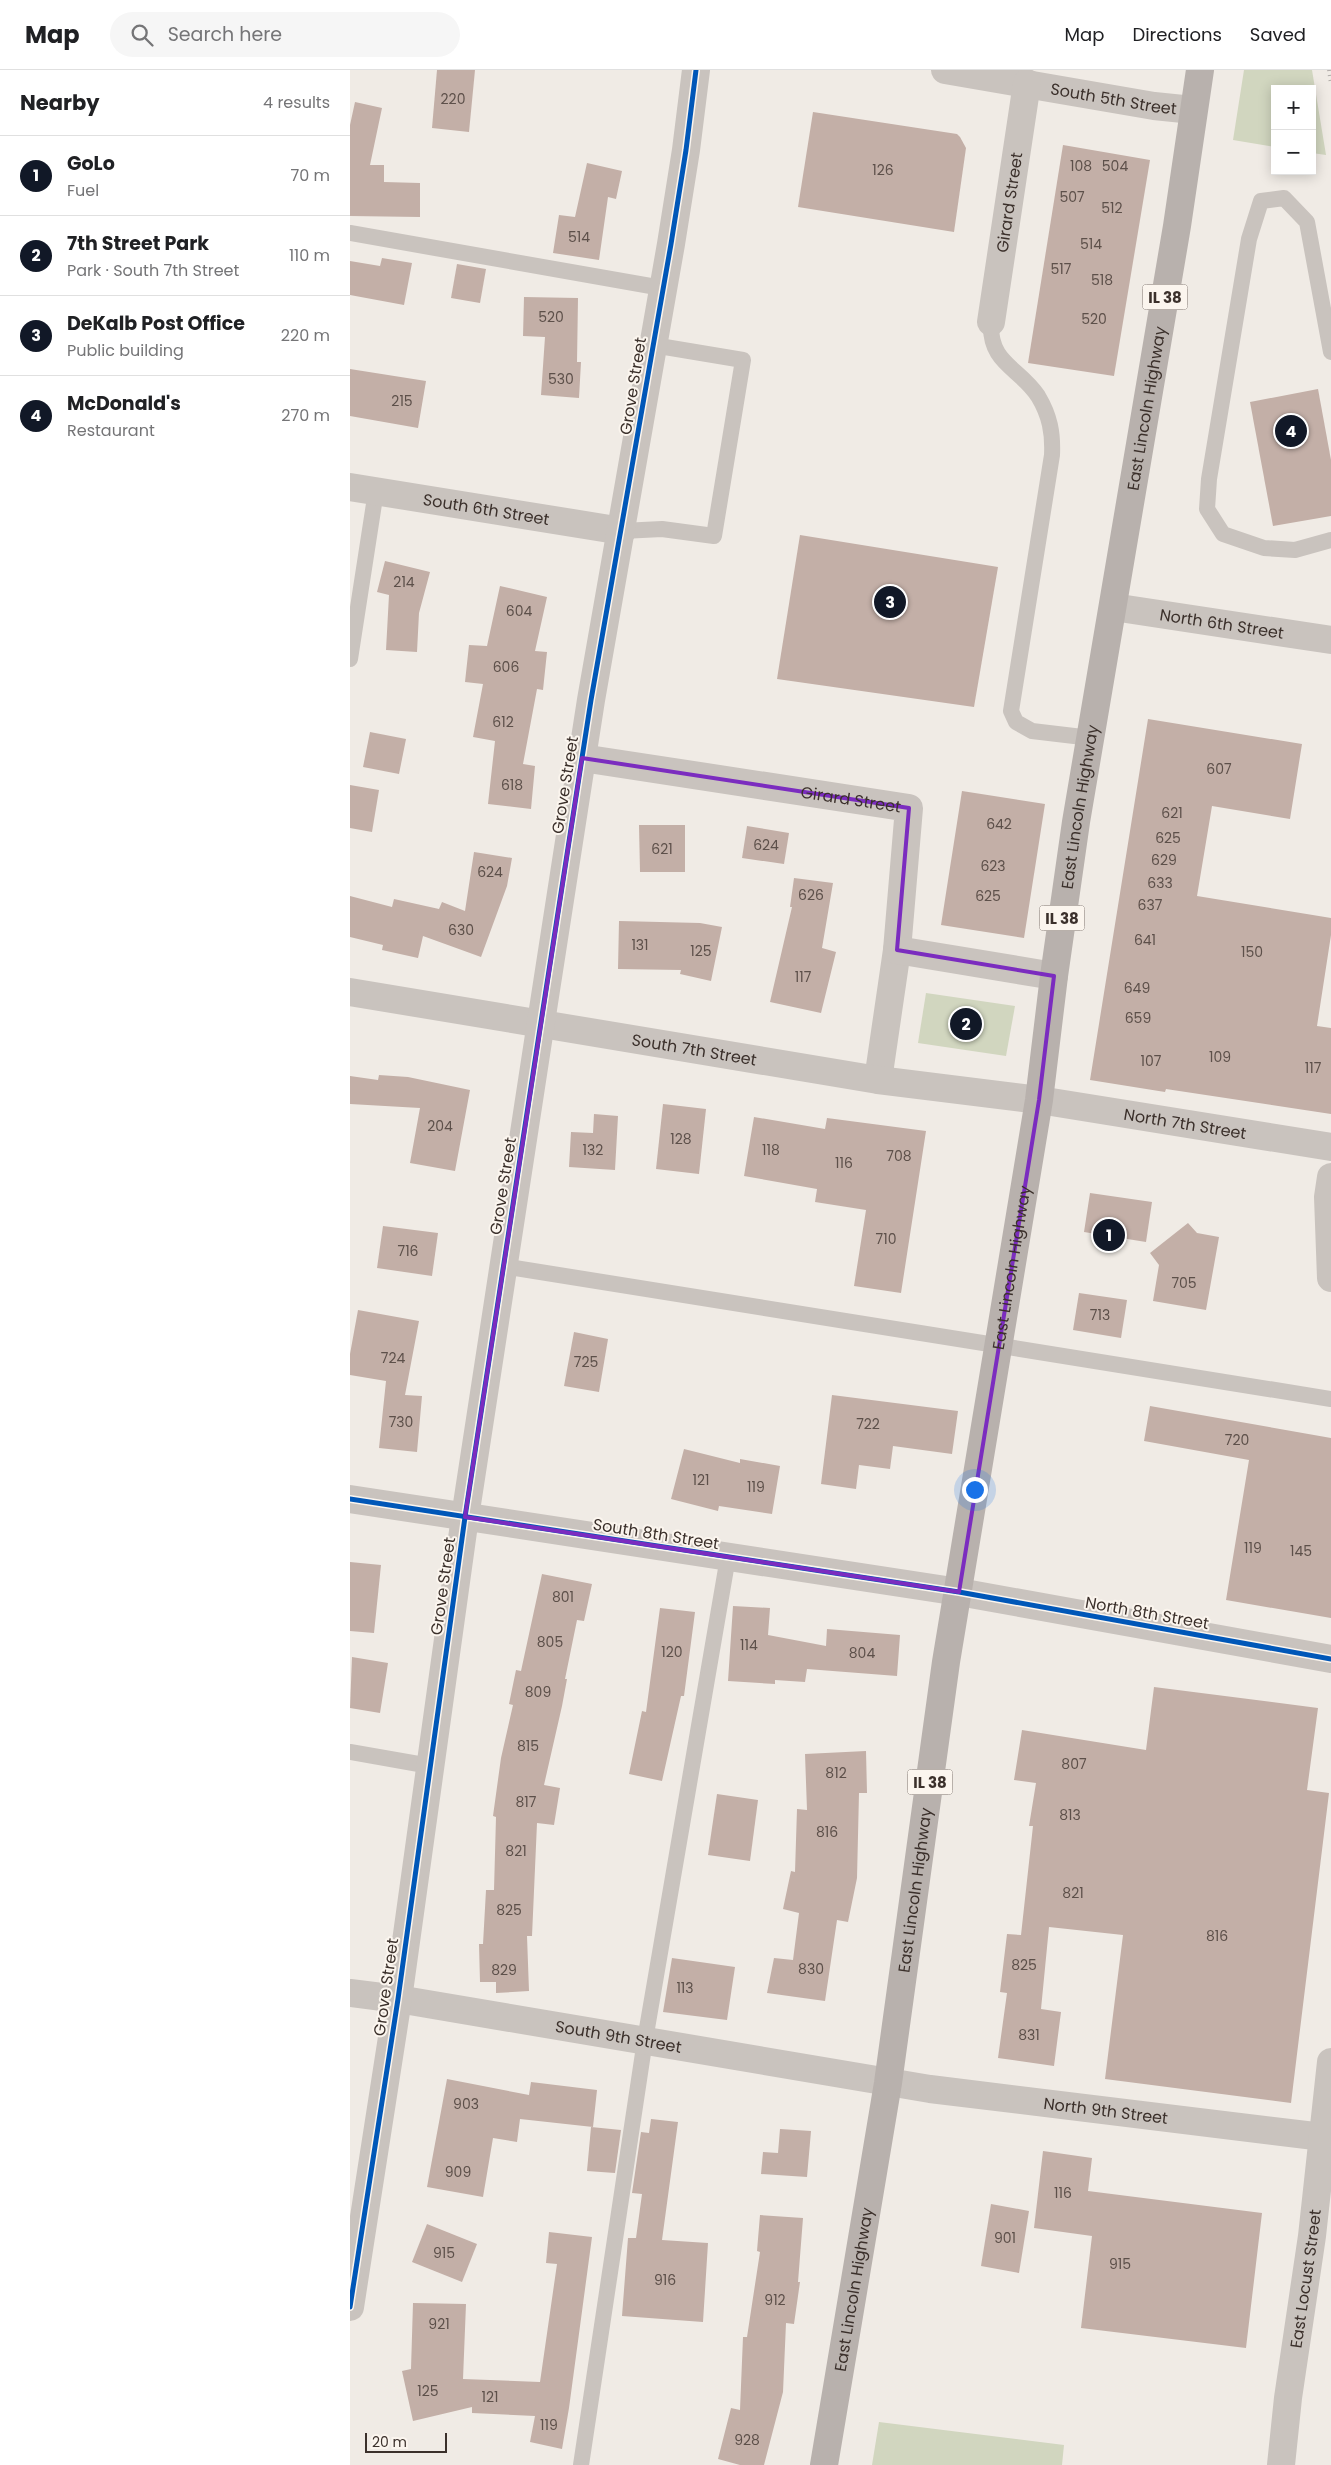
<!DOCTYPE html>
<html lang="en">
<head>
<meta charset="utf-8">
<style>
	:root { --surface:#fff; --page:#f6f6f6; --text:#202124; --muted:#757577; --line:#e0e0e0; --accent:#111827 }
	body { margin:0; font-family:Poppins,sans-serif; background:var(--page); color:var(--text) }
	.controls { position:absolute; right:15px; top:15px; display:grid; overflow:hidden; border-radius:0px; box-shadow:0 2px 12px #0003 }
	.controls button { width:45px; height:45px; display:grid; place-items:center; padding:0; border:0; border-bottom:1px solid var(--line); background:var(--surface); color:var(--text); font:25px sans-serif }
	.scale { position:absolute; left:15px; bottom:12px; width:82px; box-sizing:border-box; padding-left:5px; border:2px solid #3b302b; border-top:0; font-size:14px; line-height:18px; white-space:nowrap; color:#3b302b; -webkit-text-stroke:4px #fbf5ee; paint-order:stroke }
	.you { position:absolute; left:624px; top:1419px; width:18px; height:18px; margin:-12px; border:4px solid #fff; border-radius:50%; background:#1a73e8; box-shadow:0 0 0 8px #1a73e833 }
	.badge { display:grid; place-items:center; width:32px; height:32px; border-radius:50%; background:var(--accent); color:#fff; font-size:16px; font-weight:700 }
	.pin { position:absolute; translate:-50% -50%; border:2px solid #fff; box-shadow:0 1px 5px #0006 }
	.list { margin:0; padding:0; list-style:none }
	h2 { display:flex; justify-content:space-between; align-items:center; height:65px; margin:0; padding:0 20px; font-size:21px }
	h2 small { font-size:16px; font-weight:400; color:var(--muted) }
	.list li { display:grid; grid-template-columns:32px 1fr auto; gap:15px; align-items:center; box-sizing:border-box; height:80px; padding:0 20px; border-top:1px solid var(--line) }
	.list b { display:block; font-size:19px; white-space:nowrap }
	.list p { margin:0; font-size:16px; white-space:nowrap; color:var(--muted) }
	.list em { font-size:16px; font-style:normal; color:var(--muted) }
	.icon { flex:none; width:28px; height:28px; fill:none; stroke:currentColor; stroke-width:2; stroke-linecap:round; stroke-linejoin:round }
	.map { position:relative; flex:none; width:981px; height:2395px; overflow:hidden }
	header { display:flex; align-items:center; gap:30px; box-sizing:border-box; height:70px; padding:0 25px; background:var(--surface); border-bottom:1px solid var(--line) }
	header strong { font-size:24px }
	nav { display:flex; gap:28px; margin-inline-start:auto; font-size:18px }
	.search { width:350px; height:45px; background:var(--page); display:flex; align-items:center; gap:12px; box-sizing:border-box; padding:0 18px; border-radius:28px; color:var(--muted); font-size:19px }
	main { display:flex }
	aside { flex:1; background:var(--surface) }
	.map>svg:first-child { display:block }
</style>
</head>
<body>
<header>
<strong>Map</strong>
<div class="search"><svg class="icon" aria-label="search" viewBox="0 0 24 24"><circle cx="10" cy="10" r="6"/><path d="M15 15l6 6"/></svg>Search here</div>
<nav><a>Map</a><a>Directions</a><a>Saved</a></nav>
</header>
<main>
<aside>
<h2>Nearby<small>4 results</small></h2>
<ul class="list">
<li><span class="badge">1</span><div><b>GoLo</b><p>Fuel</p></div><em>70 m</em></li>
<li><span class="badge">2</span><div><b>7th Street Park</b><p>Park · South 7th Street</p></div><em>110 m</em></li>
<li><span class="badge">3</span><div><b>DeKalb Post Office</b><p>Public building</p></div><em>220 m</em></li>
<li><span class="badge">4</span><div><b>McDonald's</b><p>Restaurant</p></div><em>270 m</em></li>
</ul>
</aside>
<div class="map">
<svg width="981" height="2395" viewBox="0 0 981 2395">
	<rect width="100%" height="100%" fill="#f0ebe5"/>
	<g fill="#d1d6bf">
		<path d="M 894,0 L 962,0 L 976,85 L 962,83 L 962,19 L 925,19 L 925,77 L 883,70 Z"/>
		<path d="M 576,923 L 665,936 L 656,986 L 568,973 Z"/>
		<path d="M 529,2352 L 714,2375 L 712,2395 L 522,2395 Z"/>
	</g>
	<g fill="#c3afa7">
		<path d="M 87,0 L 125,0 L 119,62 L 82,58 Z"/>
		<path d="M 5,32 L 32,38 L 20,95 L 34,95 L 34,112 L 70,113 L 70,147 L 0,146 L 0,55 Z"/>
		<path d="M 463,42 L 607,64 L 610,67 L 616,78 L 604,162 L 448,137 Z"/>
		<path d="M 713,75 L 800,90 L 764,306 L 678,293 Z"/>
		<path d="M 237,93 L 272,101 L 266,129 L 258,127 L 249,190 L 203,183 L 209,145 L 225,147 Z"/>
		<path d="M 32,188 L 62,193 L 54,235 L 0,225 L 0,191 L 30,196 Z"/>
		<path d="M 107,194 L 136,199 L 130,233 L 101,228 Z"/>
		<path d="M 174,227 L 228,228 L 227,292 L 231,292 L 229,328 L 191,325 L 195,267 L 173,266 Z"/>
		<path d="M 0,299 L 76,311 L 68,358 L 0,346 Z"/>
		<path d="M 968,319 L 981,390 L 981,446 L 923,456 L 900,332 Z"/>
		<path d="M 450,465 L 648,497 L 624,637 L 427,609 Z"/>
		<path d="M 35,491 L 80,502 L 69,543 L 67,582 L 36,580 L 39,525 L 27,522 Z"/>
		<path d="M 150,516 L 197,527 L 185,581 L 197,582 L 193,620 L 187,619 L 173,694 L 185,696 L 181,739 L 138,734 L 145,671 L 123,667 L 133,614 L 115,612 L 119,575 L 137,576 Z"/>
		<path d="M 798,649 L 952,674 L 940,749 L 862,736 L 847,826 L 981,848 L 981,865 L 967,956 L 981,958 L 981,1044 L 816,1019 L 815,1022 L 740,1010 Z"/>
		<path d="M 20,662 L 56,669 L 49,704 L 13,697 Z"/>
		<path d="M 0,715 L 29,720 L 22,762 L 0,758 Z"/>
		<path d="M 612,721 L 695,734 L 674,868 L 591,855 Z"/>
		<path d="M 289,755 L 335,755 L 335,802 L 290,802 Z"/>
		<path d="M 397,756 L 439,763 L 434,794 L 392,788 Z"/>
		<path d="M 124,782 L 162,788 L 157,816 L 131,887 L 73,866 L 68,888 L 32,880 L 33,875 L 0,867 L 0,826 L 42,837 L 44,829 L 89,839 L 92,832 L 115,841 Z"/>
		<path d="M 444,808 L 483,813 L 472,878 L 486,882 L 471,943 L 420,932 L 442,837 L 440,837 Z"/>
		<path d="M 269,851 L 350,853 L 372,857 L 361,911 L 330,904 L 331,900 L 268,899 Z"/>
		<path d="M 29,1005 L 58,1007 L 120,1020 L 105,1101 L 60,1093 L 70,1038 L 0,1034 L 0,1006 L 28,1010 Z"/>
		<path d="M 313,1034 L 356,1039 L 349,1104 L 306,1099 Z"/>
		<path d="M 244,1044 L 268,1046 L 265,1100 L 219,1097 L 221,1062 L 243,1063 Z"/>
		<path d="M 404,1047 L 475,1059 L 477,1048 L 576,1061 L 551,1223 L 504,1216 L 516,1140 L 465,1132 L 467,1119 L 394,1106 Z"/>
		<path d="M 740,1123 L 802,1132 L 796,1172 L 734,1162 Z"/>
		<path d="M 838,1153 L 847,1163 L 869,1167 L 856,1240 L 803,1231 L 809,1195 L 800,1183 Z"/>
		<path d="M 33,1156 L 88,1163 L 82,1206 L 27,1198 Z"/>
		<path d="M 729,1223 L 777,1230 L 771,1268 L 723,1260 Z"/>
		<path d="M 8,1240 L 69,1251 L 55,1325 L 72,1326 L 67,1382 L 29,1378 L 36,1311 L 0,1305 L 0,1284 Z"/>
		<path d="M 224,1262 L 258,1269 L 249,1322 L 214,1316 Z"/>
		<path d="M 482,1325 L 608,1341 L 602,1384 L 543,1376 L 540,1399 L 509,1395 L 506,1419 L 471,1414 Z"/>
		<path d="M 800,1336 L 981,1368 L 981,1548 L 876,1530 L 899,1390 L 794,1371 Z"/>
		<path d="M 334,1379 L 390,1393 L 390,1389 L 430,1396 L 422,1444 L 369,1436 L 368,1441 L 321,1429 Z"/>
		<path d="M 0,1492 L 31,1495 L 24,1563 L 0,1561 Z"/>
		<path d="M 192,1504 L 242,1514 L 234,1551 L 227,1550 L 215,1609 L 217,1609 L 212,1636 L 194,1715 L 210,1718 L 204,1755 L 187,1753 L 182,1866 L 177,1866 L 179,1921 L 146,1923 L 146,1912 L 130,1912 L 129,1874 L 133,1874 L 136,1820 L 144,1820 L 146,1747 L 143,1746 L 151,1688 L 163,1635 L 159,1634 L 166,1600 L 171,1601 Z"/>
		<path d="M 383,1536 L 420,1538 L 418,1565 L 476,1576 L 477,1559 L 550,1565 L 547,1606 L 457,1599 L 455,1612 L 425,1610 L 425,1614 L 378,1611 Z"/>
		<path d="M 310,1538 L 345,1542 L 334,1626 L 331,1626 L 312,1711 L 279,1704 L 292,1641 L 296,1642 Z"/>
		<path d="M 2,1587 L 38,1593 L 30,1643 L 0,1638 Z"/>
		<path d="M 804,1617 L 968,1638 L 957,1720 L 979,1723 L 941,2033 L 755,2009 L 773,1865 L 699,1857 L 691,1939 L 711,1942 L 704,1996 L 648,1988 L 657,1923 L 650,1922 L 657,1864 L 671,1865 L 683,1756 L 679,1756 L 686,1713 L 664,1710 L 672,1660 L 796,1680 Z"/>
		<path d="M 516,1681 L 517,1723 L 509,1723 L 507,1808 L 498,1852 L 487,1850 L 475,1931 L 417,1923 L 424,1888 L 443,1890 L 449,1843 L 433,1839 L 441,1801 L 445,1802 L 447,1739 L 457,1740 L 455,1684 Z"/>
		<path d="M 367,1724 L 408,1730 L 400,1791 L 358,1785 Z"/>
		<path d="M 322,1888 L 385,1897 L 377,1950 L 313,1942 Z"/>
		<path d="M 97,2009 L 179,2025 L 181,2012 L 247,2020 L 243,2057 L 170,2049 L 167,2072 L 143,2068 L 133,2127 L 77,2117 Z"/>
		<path d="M 301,2049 L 328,2052 L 312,2170 L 358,2173 L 353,2252 L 272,2246 L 278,2168 L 286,2168 L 292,2124 L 282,2123 L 291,2062 L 299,2063 Z"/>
		<path d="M 241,2057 L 271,2060 L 265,2103 L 237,2101 Z"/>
		<path d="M 430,2059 L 461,2061 L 457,2107 L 411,2104 L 413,2082 L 428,2083 Z"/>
		<path d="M 693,2081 L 742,2088 L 738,2121 L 912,2143 L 896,2278 L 731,2258 L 742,2166 L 684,2158 Z"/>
		<path d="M 641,2134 L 679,2141 L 669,2203 L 631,2196 Z"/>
		<path d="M 410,2145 L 453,2148 L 448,2212 L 450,2212 L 444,2254 L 436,2253 L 433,2322 L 414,2395 L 390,2395 L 368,2389 L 381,2338 L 390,2340 L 393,2267 L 397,2267 L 410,2182 L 407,2181 Z"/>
		<path d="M 77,2154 L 127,2174 L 112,2212 L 62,2192 Z"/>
		<path d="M 199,2162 L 242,2167 L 219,2338 L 212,2379 L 180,2372 L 185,2346 L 122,2343 L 122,2337 L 63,2351 L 52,2301 L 61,2299 L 63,2233 L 116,2234 L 113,2309 L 190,2312 L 207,2194 L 196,2193 Z"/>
	</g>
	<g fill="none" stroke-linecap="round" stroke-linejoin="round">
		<g stroke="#c9c3be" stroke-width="16">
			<path d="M 0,163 L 312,218"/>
			<path d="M 641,252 C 639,294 669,297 688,326 C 700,346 703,363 702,385 L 661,641 L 666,652 L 682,661 L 741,668"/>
			<path d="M 981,282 L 957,152 L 934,128 L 911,131 L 899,169 L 859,409 L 857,439 L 873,464 L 914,478 L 945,480 L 981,470"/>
			<path d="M 272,461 L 312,459 L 364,466 L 393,290 L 303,275"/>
			<path d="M 0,589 L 26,421"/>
			<path d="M 153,1196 L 981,1329"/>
			<path d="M 0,1682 L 80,1696"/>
			<path d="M 231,2395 L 295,1970 L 378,1487"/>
		</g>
		<g stroke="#c9c3be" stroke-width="28">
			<path id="s1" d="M 595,0 L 804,36 L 843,40"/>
			<path id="s2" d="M 641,252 L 677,13"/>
			<path id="s3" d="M 0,417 L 272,461"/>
			<path id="s4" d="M 763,537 L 981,570"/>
			<path id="s5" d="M 232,688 L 559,738 L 547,880 L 528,1010"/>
			<path d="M 547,880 L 704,906"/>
			<path id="s6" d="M 0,922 L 528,1010 L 689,1030"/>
			<path d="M 981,1107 L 978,1127 L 981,1208"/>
			<path d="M 0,1429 L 609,1522 L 981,1589"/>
			<path id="s7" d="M 0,1923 L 48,1929 L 580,2019 L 973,2067"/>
			<path d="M 0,2237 L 48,1929 L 115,1447 L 189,965 L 241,630 L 321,174 L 336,80 L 346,0"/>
			<path id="s8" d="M 931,2395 L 938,2328 L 962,2166 L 981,1992"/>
		</g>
		<path stroke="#c9c3be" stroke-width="28" id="s9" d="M 689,1030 L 981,1077"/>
		<path stroke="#b8b1ad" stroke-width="28" id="s10" d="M 474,2395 L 538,2013 L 596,1592 L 689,1030 L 704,906 L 726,752 L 827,156 L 850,0"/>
		<path stroke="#b1aca8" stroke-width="4" stroke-dasharray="1 4" stroke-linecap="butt" d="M 979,0 L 981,14"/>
		<defs>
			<g id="cycleway">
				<path d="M 0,1429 L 609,1522 L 981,1589"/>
				<path d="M 0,2237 L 48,1929 L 115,1447 L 189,965 L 241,630 L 321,174 L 336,80 L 346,0"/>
			</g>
		</defs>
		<use href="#cycleway" stroke="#fbf5ee" stroke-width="8"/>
		<use href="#cycleway" stroke="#0057b8" stroke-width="5"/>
	</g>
	<path fill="none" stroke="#7b2cbf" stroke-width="4" stroke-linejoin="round" d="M 232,688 L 559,738 L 547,880 L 704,906 L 689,1030 L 609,1522 L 115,1447 Z"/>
	<g text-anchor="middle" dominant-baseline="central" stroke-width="4" stroke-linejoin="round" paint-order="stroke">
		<g font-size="14" fill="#5d504a">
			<text x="103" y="29">220</text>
			<text x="731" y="96">108</text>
			<text x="765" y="96">504</text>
			<text x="533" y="100">126</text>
			<text x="722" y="127">507</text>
			<text x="762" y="138">512</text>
			<text x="229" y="167">514</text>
			<text x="741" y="174">514</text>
			<text x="711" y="199">517</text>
			<text x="752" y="210">518</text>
			<text x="201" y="247">520</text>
			<text x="744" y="249">520</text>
			<text x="211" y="309">530</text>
			<text x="52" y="331">215</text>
			<text x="54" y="512">214</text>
			<text x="169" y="541">604</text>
			<text x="156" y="597">606</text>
			<text x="153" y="652">612</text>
			<text x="869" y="699">607</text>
			<text x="162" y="715">618</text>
			<text x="822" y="743">621</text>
			<text x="649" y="754">642</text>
			<text x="818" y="768">625</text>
			<text x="416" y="775">624</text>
			<text x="312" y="779">621</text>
			<text x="814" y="790">629</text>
			<text x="643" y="796">623</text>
			<text x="140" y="802">624</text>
			<text x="810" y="813">633</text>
			<text x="461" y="825">626</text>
			<text x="638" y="826">625</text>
			<text x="800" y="835">637</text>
			<text x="111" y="860">630</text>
			<text x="795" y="870">641</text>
			<text x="290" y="875">131</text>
			<text x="351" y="881">125</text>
			<text x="902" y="882">150</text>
			<text x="453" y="907">117</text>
			<text x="787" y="918">649</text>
			<text x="788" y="948">659</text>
			<text x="870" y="987">109</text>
			<text x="801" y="991">107</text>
			<text x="963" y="998">117</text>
			<text x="90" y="1056">204</text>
			<text x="331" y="1069">128</text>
			<text x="243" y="1080">132</text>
			<text x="421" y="1080">118</text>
			<text x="549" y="1086">708</text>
			<text x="494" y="1093">116</text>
			<text x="536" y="1169">710</text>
			<text x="58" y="1181">716</text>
			<text x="834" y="1213">705</text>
			<text x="750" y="1245">713</text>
			<text x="43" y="1288">724</text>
			<text x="236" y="1292">725</text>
			<text x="51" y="1352">730</text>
			<text x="518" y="1354">722</text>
			<text x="887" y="1370">720</text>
			<text x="351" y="1410">121</text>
			<text x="406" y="1417">119</text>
			<text x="903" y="1478">119</text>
			<text x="951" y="1481">145</text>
			<text x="213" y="1527">801</text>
			<text x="200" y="1572">805</text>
			<text x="399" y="1575">114</text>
			<text x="322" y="1582">120</text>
			<text x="512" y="1583">804</text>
			<text x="188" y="1622">809</text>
			<text x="178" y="1676">815</text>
			<text x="724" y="1694">807</text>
			<text x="486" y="1703">812</text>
			<text x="176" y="1732">817</text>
			<text x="720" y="1745">813</text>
			<text x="477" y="1762">816</text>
			<text x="166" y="1781">821</text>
			<text x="723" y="1823">821</text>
			<text x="159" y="1840">825</text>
			<text x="867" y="1866">816</text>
			<text x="674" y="1895">825</text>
			<text x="461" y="1899">830</text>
			<text x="154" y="1900">829</text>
			<text x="335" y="1918">113</text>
			<text x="679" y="1965">831</text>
			<text x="116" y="2034">903</text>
			<text x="108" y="2102">909</text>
			<text x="713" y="2123">116</text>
			<text x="655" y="2168">901</text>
			<text x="94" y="2183">915</text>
			<text x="770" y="2194">915</text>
			<text x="315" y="2210">916</text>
			<text x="425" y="2230">912</text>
			<text x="89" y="2254">921</text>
			<text x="78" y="2321">125</text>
			<text x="140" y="2327">121</text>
			<text x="199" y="2355">119</text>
			<text x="397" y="2370">928</text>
		</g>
		<g fill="#fbf5ee" stroke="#756b66" stroke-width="1">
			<rect x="792.5" y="214.5" width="45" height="25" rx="4"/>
			<rect x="689.5" y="835.5" width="45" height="25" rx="4"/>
			<rect x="557.5" y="1699.5" width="45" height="25" rx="4"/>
		</g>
		<g font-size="15" font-weight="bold" fill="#3b302b">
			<text x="815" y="227">IL 38</text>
			<text x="712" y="848">IL 38</text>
			<text x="580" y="1712">IL 38</text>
		</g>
		<g font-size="16" fill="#3b302b" stroke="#fbf5ee">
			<text stroke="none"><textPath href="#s1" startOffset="171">South 5th Street</textPath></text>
			<text stroke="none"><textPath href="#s2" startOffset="121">Girard Street</textPath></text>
			<text transform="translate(283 316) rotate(-81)">Grove Street</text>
			<text stroke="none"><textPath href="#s10" startOffset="2082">East Lincoln Highway</textPath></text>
			<text stroke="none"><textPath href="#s3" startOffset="138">South 6th Street</textPath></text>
			<text stroke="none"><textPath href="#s4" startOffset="110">North 6th Street</textPath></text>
			<text transform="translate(215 715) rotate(-81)">Grove Street</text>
			<text stroke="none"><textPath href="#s5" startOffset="272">Girard Street</textPath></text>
			<text stroke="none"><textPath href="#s10" startOffset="1678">East Lincoln Highway</textPath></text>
			<text stroke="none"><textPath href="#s6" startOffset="349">South 7th Street</textPath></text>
			<text stroke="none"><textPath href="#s9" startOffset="148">North 7th Street</textPath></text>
			<text transform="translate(153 1116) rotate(-81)">Grove Street</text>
			<text stroke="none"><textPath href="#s10" startOffset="1212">East Lincoln Highway</textPath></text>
			<text transform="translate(306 1464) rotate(9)">South 8th Street</text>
			<text transform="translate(93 1516) rotate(-82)">Grove Street</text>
			<text transform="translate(797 1543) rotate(10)">North 8th Street</text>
			<text stroke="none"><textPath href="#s10" startOffset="582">East Lincoln Highway</textPath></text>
			<text transform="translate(36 1917) rotate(-82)">Grove Street</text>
			<text stroke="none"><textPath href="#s7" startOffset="272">South 9th Street</textPath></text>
			<text stroke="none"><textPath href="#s7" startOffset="765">North 9th Street</textPath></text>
			<text stroke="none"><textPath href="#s8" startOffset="188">East Locust Street</textPath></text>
			<text stroke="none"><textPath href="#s10" startOffset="178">East Lincoln Highway</textPath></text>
		</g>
	</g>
</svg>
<div class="controls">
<button>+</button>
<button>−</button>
</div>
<div class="scale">20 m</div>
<div class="you"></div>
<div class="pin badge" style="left:759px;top:1165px">1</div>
<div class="pin badge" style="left:616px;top:954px">2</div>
<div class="pin badge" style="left:540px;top:532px">3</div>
<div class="pin badge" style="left:941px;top:361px">4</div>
</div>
</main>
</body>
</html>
